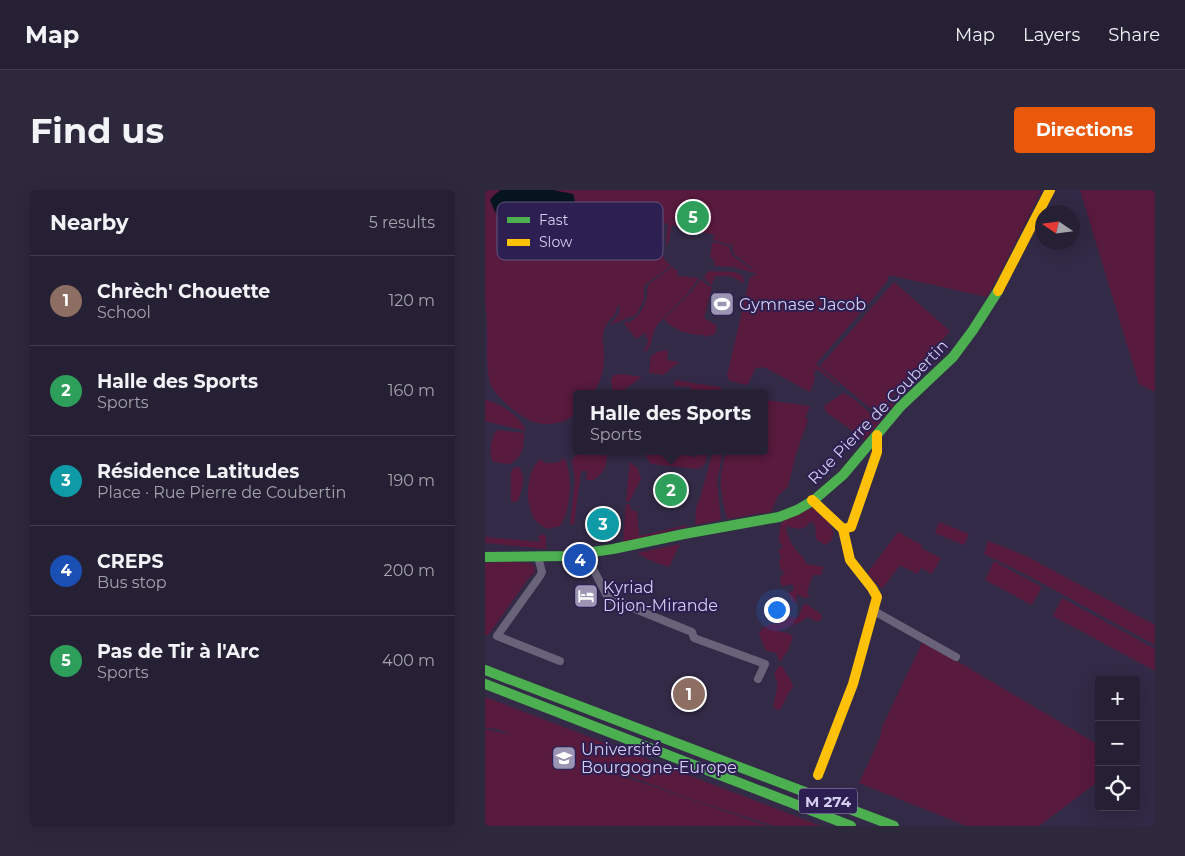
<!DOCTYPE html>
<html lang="en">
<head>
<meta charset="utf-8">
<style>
	:root { --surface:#262034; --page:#2e283c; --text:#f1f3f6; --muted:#a4a3ac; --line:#423e4f; --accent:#ea580c }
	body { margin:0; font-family:Montserrat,sans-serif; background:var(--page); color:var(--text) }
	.controls { position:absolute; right:15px; bottom:15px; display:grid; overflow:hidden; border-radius:5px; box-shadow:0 5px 20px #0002 }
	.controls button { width:45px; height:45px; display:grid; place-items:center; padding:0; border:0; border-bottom:1px solid var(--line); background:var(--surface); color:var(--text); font:25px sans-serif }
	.compass { position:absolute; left:550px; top:15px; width:45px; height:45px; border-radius:50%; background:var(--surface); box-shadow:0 5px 20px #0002; rotate:283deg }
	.you { position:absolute; left:291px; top:419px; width:18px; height:18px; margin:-12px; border:4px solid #fff; border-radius:50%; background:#1a73e8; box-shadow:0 0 0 8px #1a73e833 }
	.badge { display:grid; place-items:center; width:32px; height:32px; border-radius:50%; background:var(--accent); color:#fff; font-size:16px; font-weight:700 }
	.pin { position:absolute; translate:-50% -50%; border:2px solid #fff; box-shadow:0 1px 5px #0006 }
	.popup { position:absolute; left:88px; top:200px; width:195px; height:65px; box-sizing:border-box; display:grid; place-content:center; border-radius:5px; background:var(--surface); filter:drop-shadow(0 1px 4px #0005); font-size:16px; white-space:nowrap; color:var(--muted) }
	.popup b { font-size:19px; color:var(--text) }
	.popup::after { content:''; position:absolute; left:50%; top:100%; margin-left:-10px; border:10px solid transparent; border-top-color:var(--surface) }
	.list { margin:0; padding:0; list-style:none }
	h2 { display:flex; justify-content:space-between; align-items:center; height:65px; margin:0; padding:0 20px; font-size:21px }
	h2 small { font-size:16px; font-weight:400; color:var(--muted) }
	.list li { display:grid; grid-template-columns:32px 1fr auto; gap:15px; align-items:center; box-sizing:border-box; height:90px; padding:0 20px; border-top:1px solid var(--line) }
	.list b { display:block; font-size:19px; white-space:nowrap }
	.list p { margin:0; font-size:16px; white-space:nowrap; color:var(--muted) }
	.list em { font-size:16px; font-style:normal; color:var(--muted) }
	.icon { flex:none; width:28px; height:28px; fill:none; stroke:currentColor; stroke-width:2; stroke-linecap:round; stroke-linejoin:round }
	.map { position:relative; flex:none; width:670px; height:636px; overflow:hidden; border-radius:5px }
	header { display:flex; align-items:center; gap:30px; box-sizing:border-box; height:70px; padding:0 25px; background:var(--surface); border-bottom:1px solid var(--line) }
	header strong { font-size:24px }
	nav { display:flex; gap:28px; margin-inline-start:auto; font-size:18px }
	.intro { display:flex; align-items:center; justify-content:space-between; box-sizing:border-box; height:120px; padding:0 30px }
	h1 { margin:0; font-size:35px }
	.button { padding:12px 22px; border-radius:5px; background:var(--accent); color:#fff; font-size:18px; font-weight:700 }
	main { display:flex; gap:30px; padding:0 30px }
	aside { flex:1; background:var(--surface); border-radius:5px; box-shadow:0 5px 20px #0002 }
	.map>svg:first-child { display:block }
</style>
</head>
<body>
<header>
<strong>Map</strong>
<nav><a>Map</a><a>Layers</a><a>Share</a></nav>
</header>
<div class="intro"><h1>Find us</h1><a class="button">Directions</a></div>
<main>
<aside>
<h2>Nearby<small>5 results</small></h2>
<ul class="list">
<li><span class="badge" style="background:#8d6e63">1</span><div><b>Chrèch' Chouette</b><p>School</p></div><em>120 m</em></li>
<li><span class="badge" style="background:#2e9e5b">2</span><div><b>Halle des Sports</b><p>Sports</p></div><em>160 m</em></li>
<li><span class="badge" style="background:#0f9aa8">3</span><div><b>Résidence Latitudes</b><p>Place · Rue Pierre de Coubertin</p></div><em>190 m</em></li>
<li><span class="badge" style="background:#1a4fb4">4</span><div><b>CREPS</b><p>Bus stop</p></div><em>200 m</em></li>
<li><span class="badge" style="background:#2e9e5b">5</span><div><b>Pas de Tir à l'Arc</b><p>Sports</p></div><em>400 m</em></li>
</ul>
</aside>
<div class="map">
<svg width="670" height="636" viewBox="0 0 670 636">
	<rect width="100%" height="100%" fill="#322a46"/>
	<g fill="#581a3d">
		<path d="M 0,0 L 557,0 L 514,85 L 502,107 L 404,85 L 402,92 L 331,174 L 354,195 L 353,196 L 333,180 L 330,181 L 329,183 L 330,188 L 325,202 L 279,177 L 271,178 L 262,195 L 245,191 L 242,186 L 265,87 L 271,85 L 270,82 L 269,83 L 248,77 L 229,76 L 229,71 L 225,67 L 227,53 L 230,52 L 244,56 L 248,66 L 269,81 L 266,77 L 249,64 L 247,55 L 228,50 L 230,45 L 187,35 L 183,55 L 181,55 L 183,34 L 179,33 L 178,64 L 179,69 L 186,76 L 161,94 L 159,98 L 159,110 L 151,125 L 125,135 L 134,124 L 135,116 L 132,117 C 130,129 122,129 119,140 C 116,148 119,155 119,163 C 120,178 116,191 108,204 L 92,204 L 92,223 C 79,234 62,237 46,231 C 33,225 12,208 6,195 C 0,181 3,154 2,138 C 2,129 1,120 0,111 C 0,75 0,37 0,0 Z"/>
		<path d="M 595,0 L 670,0 L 670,202 L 654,194 Z"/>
		<path d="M 187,77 L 193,81 L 192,86 L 214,88 L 202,104 L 172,135 C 167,143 167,156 161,162 L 159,159 L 162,156 L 163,150 L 160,143 L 151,149 L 139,133 L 142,131 L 143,133 C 152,128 157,121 161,111 C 163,106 161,100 164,94 Z"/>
		<path d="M 223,81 L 250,82 L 258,86 L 259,93 L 245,86 L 230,86 L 227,95 L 219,88 Z"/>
		<path d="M 216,89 L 222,95 L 227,97 L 219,128 L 232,136 L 230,144 L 220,147 L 219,145 C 203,145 189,141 179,129 L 206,102 Z"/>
		<path d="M 409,92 L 465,141 L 392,224 L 335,176 Z"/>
		<path d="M 181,160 L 183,161 L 182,170 L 194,172 L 178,185 L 164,183 L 166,166 L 172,162 Z"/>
		<path d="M 136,184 L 157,187 L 133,204 L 128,204 L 126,189 L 129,185 Z"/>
		<path d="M 190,190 L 234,197 L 237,199 L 238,204 L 206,204 L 206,197 L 189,196 Z"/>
		<path d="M 358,203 L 368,208 L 391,228 L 406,212 L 409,215 L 380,250 L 341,222 L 339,216 Z"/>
		<path d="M 0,210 C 14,212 36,227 41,241 L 0,231 Z"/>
		<path d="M 280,210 L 325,216 L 320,228 L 323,230 L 311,264 L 303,297 L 293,306 L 286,322 L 242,329 C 236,301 232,292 241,263 L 241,261 L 280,261 Z"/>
		<path d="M 12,240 L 39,243 C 38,260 39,263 26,274 L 8,272 C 4,262 5,249 12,240 Z"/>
		<path d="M 93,261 L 121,261 C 124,273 119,284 108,290 L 101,290 L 102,281 L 96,281 L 89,335 L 85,334 L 90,290 L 87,271 Z"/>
		<path d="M 161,261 L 173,261 L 211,267 L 212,261 L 218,262 L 221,264 C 223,271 219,278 212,279 L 166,274 L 161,266 Z"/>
		<path d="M 228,261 L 238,261 L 232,291 L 236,330 L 210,335 L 211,318 L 215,308 Z"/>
		<path d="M 76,269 L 80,269 C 88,287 86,319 75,336 L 63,339 C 58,337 53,334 50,330 C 40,314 40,285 54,270 L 57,270 L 59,273 L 69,273 L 76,271 Z"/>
		<path d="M 145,272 L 153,279 L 156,289 L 144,312 L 141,311 Z"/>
		<path d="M 30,277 L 34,277 C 42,288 37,300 32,312 L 26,312 L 26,282 Z"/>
		<path d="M 141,314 L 145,315 L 146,320 L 152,321 L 154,346 L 201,335 L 202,337 L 138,352 Z"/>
		<path d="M 325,317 L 329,317 L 336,327 L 341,327 L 349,343 L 347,350 L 340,355 L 331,349 L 330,335 L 326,331 C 318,341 313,340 303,336 L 301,338 C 303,346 306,355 312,361 C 316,366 319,367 321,374 L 339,377 L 336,385 L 328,385 L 322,402 L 325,407 L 320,408 L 313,405 L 311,406 L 312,411 L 310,414 L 302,404 L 309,400 L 308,394 L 298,396 L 295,393 L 295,388 L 300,382 L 296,381 L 294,372 L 296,366 L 293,361 L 298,356 L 294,352 C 294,346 294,337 297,333 C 302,325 318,320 325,317 Z"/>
		<path d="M 454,332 L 484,344 L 479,355 L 450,343 Z"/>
		<path d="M 413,342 L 437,355 L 436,358 L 456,368 L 447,384 L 436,378 L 432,384 L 415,375 L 397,399 L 382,383 Z"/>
		<path d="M 57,344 L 61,346 L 61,359 L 0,353 L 0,347 L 56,352 L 53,347 Z"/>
		<path d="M 503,351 L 541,366 L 670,435 L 670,455 L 542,385 L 499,364 Z"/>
		<path d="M 195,354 L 184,377 L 167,371 L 152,363 Z"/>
		<path d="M 509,371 L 557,397 L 547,415 L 500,390 Z"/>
		<path d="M 21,372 L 46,373 L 50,377 L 50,382 L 43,389 L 4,444 L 0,446 L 0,373 Z"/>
		<path d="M 287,407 L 290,409 L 291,416 L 293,419 L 307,418 L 303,427 L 313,428 L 319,414 L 321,414 L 336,424 L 337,428 L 334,431 L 330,431 L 323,427 L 313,433 L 294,440 L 295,442 L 303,443 L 308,447 L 304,458 L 295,472 L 291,463 L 281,461 L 274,444 C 277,436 285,433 292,434 L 297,425 L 294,423 L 289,426 C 285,425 283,423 282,419 L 285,415 L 284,408 Z"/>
		<path d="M 577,408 L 670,459 L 670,481 L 568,426 Z"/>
		<path d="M 438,451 L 614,555 L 614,591 L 554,636 L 482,636 L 374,593 L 395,548 L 397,537 Z"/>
		<path d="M 294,476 L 297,476 L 308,495 L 308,498 L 304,502 L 295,520 L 288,518 L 292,499 L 292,492 L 289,483 Z"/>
		<path d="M 0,507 L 336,636 L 289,636 L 206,609 L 122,578 L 123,581 L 283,636 L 0,636 L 0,539 L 26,545 L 12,539 L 0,538 Z"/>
	</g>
	<path fill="#06141f" d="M 16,0 L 68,0 L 88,4 C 93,14 85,28 78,36 L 72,36 L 66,33 L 36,30 L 29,37 L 22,40 C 16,33 8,19 5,10 L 9,5 Z"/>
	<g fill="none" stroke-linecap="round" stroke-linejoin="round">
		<g stroke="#686379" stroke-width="8">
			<path d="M 100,363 L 123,408 L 207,442 L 209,448 L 280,474 L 273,489"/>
			<path d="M 53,367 L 57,382 L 55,386 L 12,446 L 75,471"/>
			<path d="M 389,421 L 471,467"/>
		</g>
		<g stroke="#4caf50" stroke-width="10">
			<path d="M 0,367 L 79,366 L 128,359 L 199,344 L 294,327 L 312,320 L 329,310 L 358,285 L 416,216 L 468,167 L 488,140 L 513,101"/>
			<path d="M 0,480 L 409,636"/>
			<path d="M 0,494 L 366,636"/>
		</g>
		<g stroke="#ffc107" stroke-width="10">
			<path d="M 513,101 L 565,0"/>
			<path d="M 327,310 L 358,339 L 365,370 L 387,398 L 392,407 L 368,494 L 333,585"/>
			<path d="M 358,339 L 366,337 L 392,262 L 392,245"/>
		</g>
	</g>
	<defs>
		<symbol id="stadium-square" viewBox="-11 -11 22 22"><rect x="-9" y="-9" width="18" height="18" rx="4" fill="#9b95b3" stroke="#2d1f51"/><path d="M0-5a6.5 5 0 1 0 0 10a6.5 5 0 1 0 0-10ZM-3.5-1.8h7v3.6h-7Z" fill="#fff"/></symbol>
		<symbol id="hotel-square" viewBox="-11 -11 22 22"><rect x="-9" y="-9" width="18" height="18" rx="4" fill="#9b95b3" stroke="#2d1f51"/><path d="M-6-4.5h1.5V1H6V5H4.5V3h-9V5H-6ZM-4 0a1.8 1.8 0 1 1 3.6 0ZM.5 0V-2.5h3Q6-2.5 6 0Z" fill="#fff"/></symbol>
		<symbol id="university-square" viewBox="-11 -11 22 22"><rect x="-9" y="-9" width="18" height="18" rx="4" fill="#9b95b3" stroke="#2d1f51"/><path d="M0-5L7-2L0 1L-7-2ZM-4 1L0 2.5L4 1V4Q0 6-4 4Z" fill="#fff"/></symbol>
	</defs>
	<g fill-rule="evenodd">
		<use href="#stadium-square" x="223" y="100" width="28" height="28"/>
		<use href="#hotel-square" x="87" y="392" width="28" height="28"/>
		<use href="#university-square" x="65" y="554" width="28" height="28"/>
	</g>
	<g text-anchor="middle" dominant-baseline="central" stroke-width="4" stroke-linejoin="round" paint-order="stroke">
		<rect fill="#2d1f51" stroke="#a19abf" stroke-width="1" x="314" y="598.5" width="58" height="25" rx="4"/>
		<g font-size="15" font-weight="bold" fill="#d3ceee">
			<text x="343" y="611">M 274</text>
		</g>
		<g font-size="16" fill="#d3ceee" stroke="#2d1f51" text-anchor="start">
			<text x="254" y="114">Gymnase Jacob</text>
			<text x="118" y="397">Kyriad<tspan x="118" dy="18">Dijon-Mirande</tspan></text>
			<text x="96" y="559">Université<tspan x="96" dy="18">Bourgogne-Europe</tspan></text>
		</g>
		<g font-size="16" fill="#d3ceee" stroke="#2d1f51">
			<text transform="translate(393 222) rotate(-46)">Rue Pierre de Coubertin</text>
		</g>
	</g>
	<rect x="12" y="12" width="166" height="58" rx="8" fill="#2d1f51" stroke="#5f5480" stroke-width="1"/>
	<rect x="22" y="27" width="23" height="6" fill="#4caf50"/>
	<rect x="22" y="49" width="23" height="7" fill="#ffc107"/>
	<g font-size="14" fill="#d3ceee">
		<text x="54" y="35">Fast</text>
		<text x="54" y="57">Slow</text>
	</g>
</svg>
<div class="controls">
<button>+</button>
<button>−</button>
<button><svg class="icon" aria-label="locate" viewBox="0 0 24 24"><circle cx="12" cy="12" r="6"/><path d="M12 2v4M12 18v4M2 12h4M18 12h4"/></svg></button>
</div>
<svg class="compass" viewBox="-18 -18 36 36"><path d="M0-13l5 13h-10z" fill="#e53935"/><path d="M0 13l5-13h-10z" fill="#a4a3ac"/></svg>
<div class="you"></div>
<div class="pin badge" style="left:204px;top:504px;background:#8d6e63">1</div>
<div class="pin badge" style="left:186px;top:300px;background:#2e9e5b">2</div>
<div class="popup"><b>Halle des Sports</b>Sports</div>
<div class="pin badge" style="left:118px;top:334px;background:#0f9aa8">3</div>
<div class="pin badge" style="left:95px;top:370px;background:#1a4fb4">4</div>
<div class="pin badge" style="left:208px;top:27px;background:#2e9e5b">5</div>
</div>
</main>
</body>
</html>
